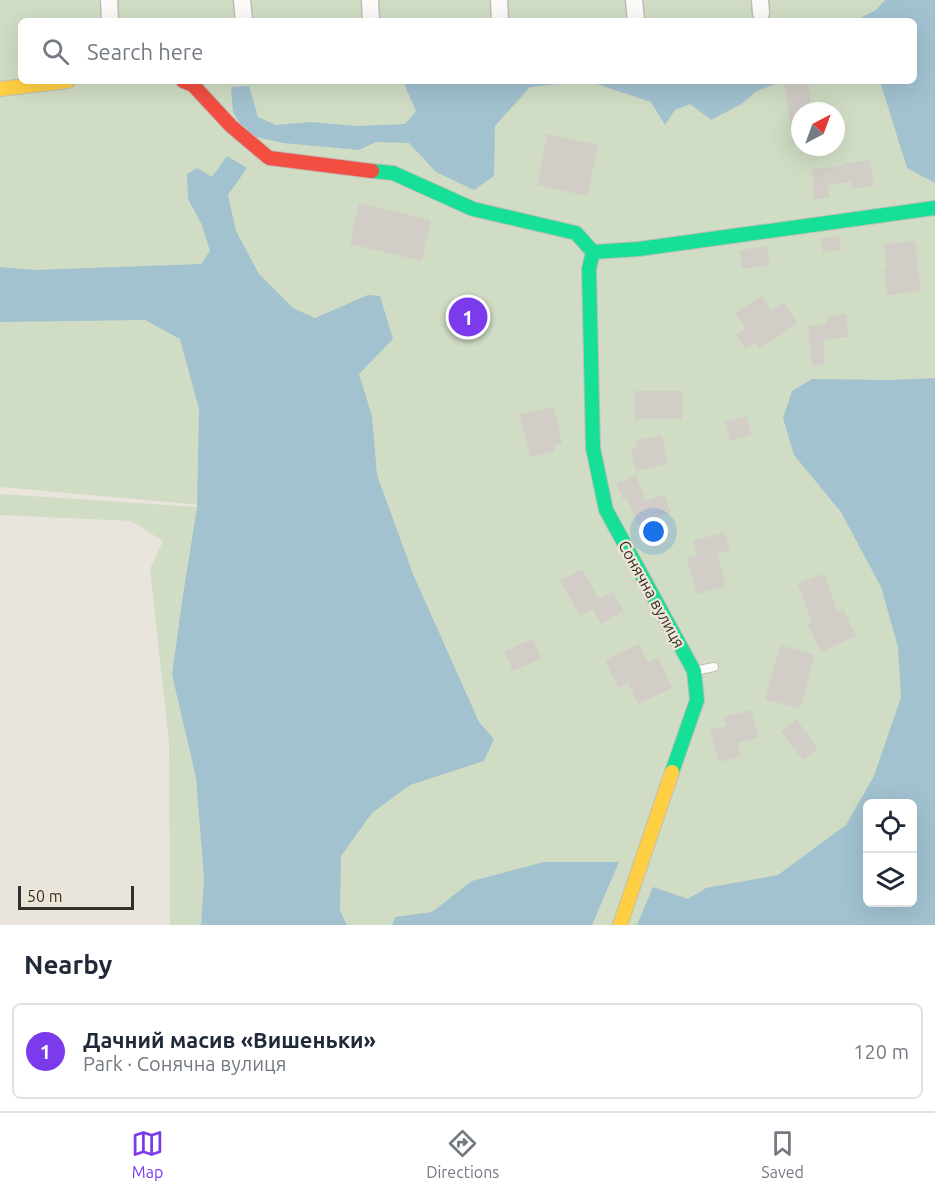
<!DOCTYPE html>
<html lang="en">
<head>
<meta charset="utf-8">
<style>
	:root { --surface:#fff; --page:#f6f6f7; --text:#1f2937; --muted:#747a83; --line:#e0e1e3; --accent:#7c3aed }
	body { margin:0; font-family:Ubuntu,sans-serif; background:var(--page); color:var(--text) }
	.controls { position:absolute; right:18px; bottom:18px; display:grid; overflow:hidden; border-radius:9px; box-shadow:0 6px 24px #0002 }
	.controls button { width:54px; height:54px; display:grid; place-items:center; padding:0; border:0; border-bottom:2px solid var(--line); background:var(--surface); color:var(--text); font:30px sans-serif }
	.compass { position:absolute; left:791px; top:102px; width:54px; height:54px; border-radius:50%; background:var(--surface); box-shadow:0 6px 24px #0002; rotate:41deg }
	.scale { position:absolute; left:18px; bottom:15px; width:116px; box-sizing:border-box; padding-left:6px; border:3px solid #34312b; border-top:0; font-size:16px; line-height:21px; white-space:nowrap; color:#34312b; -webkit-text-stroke:4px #efe6d6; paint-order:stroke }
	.you { position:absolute; left:654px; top:532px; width:21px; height:21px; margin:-15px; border:4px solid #fff; border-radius:50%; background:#1a73e8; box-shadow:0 0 0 9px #1a73e833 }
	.badge { display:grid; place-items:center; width:39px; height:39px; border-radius:50%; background:var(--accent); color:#fff; font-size:20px; font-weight:700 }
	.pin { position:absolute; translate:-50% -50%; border:3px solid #fff; box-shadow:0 2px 6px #0006 }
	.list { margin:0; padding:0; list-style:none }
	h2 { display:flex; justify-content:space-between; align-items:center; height:78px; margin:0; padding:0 24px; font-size:26px }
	h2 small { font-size:20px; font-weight:400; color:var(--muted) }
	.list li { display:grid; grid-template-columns:39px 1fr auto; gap:18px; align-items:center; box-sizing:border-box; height:96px; margin:0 12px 12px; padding:0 12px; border:2px solid var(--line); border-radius:9px }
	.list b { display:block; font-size:22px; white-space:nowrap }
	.list p { margin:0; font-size:20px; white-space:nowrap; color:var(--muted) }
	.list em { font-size:20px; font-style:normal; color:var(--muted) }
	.icon { flex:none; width:33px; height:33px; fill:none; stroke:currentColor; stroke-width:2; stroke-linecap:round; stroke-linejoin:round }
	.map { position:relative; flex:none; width:935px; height:925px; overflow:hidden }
	.search { position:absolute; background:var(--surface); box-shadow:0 6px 24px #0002; left:18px; right:18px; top:18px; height:66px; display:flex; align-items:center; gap:15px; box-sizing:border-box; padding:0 21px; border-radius:9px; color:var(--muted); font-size:22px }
	.sheet { height:186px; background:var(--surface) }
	nav { display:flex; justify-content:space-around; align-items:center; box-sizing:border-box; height:84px; border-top:2px solid var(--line); background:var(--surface); font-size:16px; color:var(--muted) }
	nav a { display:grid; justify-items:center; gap:3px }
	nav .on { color:var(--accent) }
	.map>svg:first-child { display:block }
</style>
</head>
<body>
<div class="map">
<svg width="935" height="925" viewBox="0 0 935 925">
	<rect width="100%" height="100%" fill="#e9e5dc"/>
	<g fill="#d0ddc4" fill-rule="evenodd">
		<path d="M 0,0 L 935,0 L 935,790 L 912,804 L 868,804 L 868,902 L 884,925 L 205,925 L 224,507 L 0,487 ZM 21,21 L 914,21 L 914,81 L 21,81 ZM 800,111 L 836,111 L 836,147 L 800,147 Z"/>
		<path d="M 0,494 L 197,507 L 182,601 L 172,675 L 196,778 L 204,879 L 201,925 L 170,925 L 169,743 L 150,569 L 163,541 L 131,521 L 0,515 Z"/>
	</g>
	<g fill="#a2c2d0" fill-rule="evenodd">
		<path d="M 885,0 L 935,0 L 935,183 L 907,168 L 880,81 L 914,81 L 914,21 L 854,21 L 876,10 Z"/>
		<path d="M 403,81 L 585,81 L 530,87 L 495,126 L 494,176 L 474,190 L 436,172 L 409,143 L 376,142 L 359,150 L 283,143 L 247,135 L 233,112 L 231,87 L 249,86 L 258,117 L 276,125 L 311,122 L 357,126 L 405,124 L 416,111 Z"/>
		<path d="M 588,81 L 782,81 L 755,92 L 743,103 L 711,120 L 690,104 L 675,110 L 665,125 L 651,102 Z"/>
		<path d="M 227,156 L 247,168 L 228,195 L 236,231 L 259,274 L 293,308 L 315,318 L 368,295 L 380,296 L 393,339 L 359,374 L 372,416 L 377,475 L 413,574 L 479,722 L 494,739 L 484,761 L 410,785 L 372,813 L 341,856 L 340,911 L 347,925 L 201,925 L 204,879 L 196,778 L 172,675 L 182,601 L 197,507 L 199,409 L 180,339 L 145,320 L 0,322 L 0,267 L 34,270 L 201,264 L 210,251 L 202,225 L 188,199 L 187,174 L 197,168 L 212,177 Z"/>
		<path d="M 935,378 L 935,925 L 637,925 L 653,887 L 688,899 L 706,888 L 778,875 L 846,825 L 874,776 L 901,697 L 898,647 L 881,587 L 841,512 L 794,455 L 783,418 L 792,391 L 812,379 L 891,380 ZM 868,804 L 912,804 L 912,902 L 868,902 Z"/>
		<path d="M 544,862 L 619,862 L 592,925 L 392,925 L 395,917 L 432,912 L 472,881 Z"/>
	</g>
	<g fill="#d2cec7">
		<path d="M 808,82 L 811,111 L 800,111 L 800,143 L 792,143 L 785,84 Z"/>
		<path d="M 547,134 L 598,145 L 587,196 L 537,185 Z"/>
		<path d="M 870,160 L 874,186 L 852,189 L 852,182 L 828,185 L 829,198 L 814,199 L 812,169 L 843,166 L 843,164 Z"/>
		<path d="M 359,203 L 431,220 L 422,261 L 350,244 Z"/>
		<path d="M 839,236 L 841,250 L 823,252 L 821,238 Z"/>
		<path d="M 915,241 L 921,291 L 887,295 L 884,269 L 887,269 L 884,244 Z"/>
		<path d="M 767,246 L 770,265 L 742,269 L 739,250 Z"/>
		<path d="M 762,295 L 771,310 L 784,302 L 798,323 L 759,349 L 755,343 L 745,349 L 736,335 L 745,328 L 735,313 Z"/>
		<path d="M 846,314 L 849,337 L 823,340 L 825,364 L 812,366 L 808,326 L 827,324 L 826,317 Z"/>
		<rect x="634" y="391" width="48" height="28"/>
		<path d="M 554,407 L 562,443 L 553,446 L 555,451 L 530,457 L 520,414 Z"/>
		<path d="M 747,416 L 752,435 L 730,441 L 725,422 Z"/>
		<path d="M 662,435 L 668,464 L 636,471 L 631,449 L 637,447 L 635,441 Z"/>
		<path d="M 636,476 L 646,501 L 664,494 L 671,512 L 638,525 L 627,498 L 623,499 L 617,484 Z"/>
		<path d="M 724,532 L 730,551 L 717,554 L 726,586 L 697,594 L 686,558 L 697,555 L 693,541 Z"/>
		<path d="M 582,569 L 599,599 L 613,592 L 623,611 L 601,624 L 593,609 L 580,616 L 560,581 Z"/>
		<path d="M 824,574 L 838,611 L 843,609 L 856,636 L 821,652 L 808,625 L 812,623 L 797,583 Z"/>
		<path d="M 533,639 L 541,659 L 513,671 L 504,651 Z"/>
		<path d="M 639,644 L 648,662 L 658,658 L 672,688 L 638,704 L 628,683 L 618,688 L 605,660 Z"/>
		<path d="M 780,645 L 815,655 L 800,709 L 765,699 Z"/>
		<path d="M 751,710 L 759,738 L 738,743 L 741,756 L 719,762 L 710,730 L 726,726 L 724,717 Z"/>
		<path d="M 796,719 L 818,748 L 803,760 L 781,731 Z"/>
	</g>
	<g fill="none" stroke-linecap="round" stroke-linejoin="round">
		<defs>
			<path id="lane" d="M 694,671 L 714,667"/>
			<g id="street">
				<path d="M 109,0 L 110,21"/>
				<path d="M 242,0 L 244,21"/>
				<path d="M 370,0 L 371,21"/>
				<path d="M 499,0 L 500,21"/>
				<path d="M 634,0 L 636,21"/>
				<path d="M 760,0 L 761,13"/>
			</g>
			<g id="fast">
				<path d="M 372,171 L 393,173 L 473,209 L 576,233 L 593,252"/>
				<path d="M 593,252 L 589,269 L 593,448 L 606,510 L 694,671 L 697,700 L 672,772"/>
				<path d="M 593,252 L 639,249 L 935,208"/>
			</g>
			<g id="slow">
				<path d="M 0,89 L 68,81"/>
				<path d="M 620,925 L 672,772"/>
			</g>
			<path id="jam" d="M 183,81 L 193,85 L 231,126 L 269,158 L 372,171"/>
		</defs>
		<use href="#lane" stroke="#c1bdb6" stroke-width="10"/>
		<use href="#street" stroke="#c1bdb6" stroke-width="19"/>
		<use href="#fast" stroke="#c1bdb6" stroke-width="16"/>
		<use href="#slow" stroke="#c1bdb6" stroke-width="16"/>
		<use href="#jam" stroke="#c1bdb6" stroke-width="16"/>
		<use href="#lane" stroke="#fcfbfa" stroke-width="8"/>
		<use href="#street" stroke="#fcfbfa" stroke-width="16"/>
		<use href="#fast" stroke="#16e098" stroke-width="14"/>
		<use href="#slow" stroke="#ffcf43" stroke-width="14"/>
		<use href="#jam" stroke="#f24e42" stroke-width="14"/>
	</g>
	<g text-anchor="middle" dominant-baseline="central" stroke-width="4.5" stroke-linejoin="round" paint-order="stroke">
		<g font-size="16" fill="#34312b" stroke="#efe6d6">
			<text transform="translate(652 594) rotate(61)">Сонячна вулиця</text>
		</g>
	</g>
</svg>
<div class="controls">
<button><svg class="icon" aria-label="locate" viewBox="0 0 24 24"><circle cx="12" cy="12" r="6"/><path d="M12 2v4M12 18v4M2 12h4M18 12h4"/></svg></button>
<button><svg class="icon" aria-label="layers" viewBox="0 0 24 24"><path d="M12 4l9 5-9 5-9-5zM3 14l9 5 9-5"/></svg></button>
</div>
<svg class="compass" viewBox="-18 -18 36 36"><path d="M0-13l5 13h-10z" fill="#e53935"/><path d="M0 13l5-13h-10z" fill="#747a83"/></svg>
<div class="scale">50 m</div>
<div class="you"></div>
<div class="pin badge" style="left:468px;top:317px">1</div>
<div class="search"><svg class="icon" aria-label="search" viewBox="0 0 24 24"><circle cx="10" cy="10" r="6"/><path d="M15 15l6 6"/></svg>Search here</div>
</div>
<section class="sheet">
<h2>Nearby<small></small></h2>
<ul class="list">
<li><span class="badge">1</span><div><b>Дачний масив «Вишеньки»</b><p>Park · Сонячна вулиця</p></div><em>120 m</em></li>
</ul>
</section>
<nav>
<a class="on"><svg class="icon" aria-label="map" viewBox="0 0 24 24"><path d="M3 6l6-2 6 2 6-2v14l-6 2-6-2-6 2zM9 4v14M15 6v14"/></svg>Map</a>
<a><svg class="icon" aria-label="directions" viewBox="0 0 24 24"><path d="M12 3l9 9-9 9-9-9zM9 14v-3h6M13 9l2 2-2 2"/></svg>Directions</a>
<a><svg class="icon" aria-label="saved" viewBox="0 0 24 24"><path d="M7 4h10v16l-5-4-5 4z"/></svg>Saved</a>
</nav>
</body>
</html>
